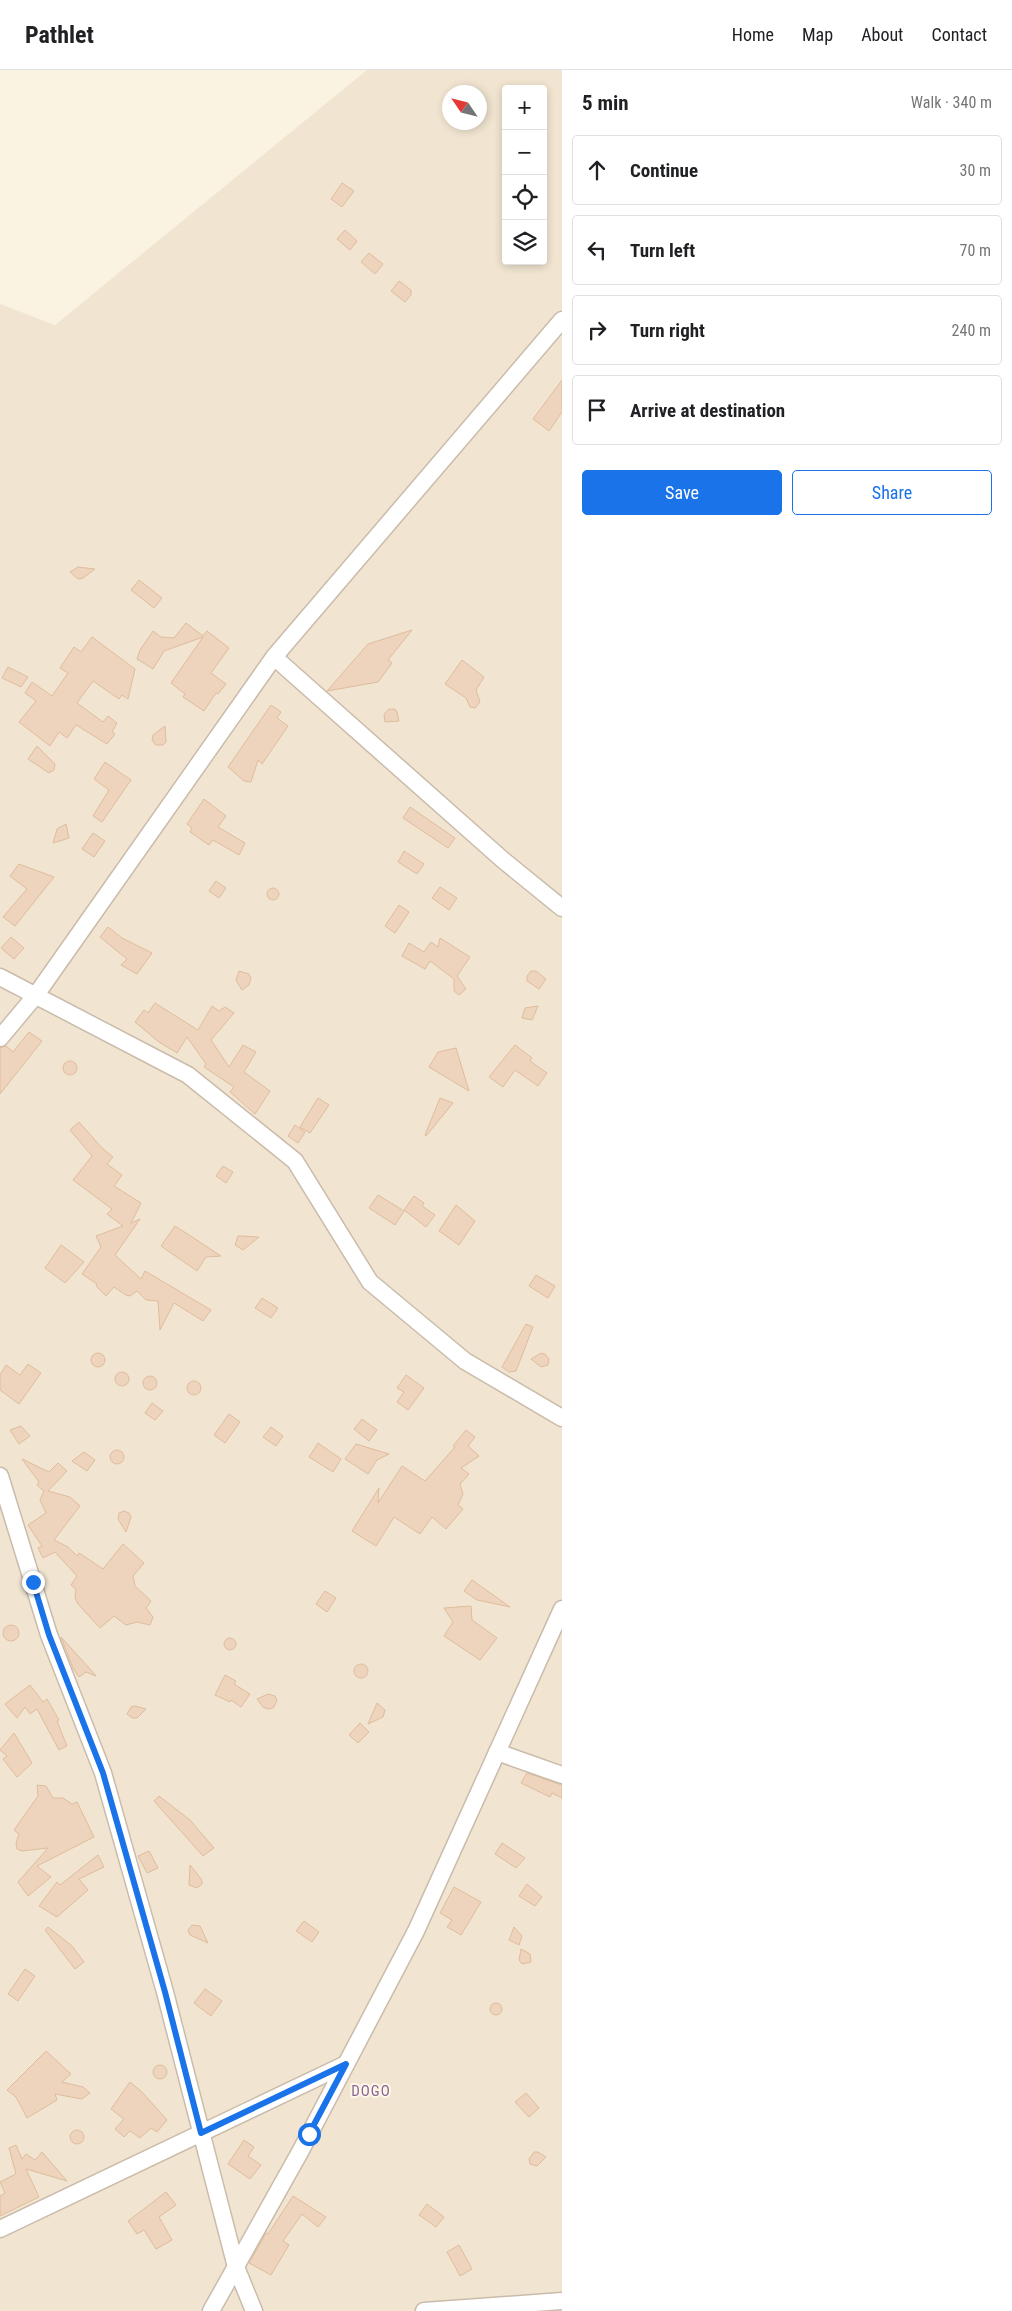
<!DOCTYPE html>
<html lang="en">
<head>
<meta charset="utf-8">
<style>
	:root { --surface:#fff; --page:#f2f2f2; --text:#202124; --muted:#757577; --line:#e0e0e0; --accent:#1a73e8 }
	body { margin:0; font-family:"Roboto Condensed",sans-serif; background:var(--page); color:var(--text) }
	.controls { position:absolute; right:15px; top:15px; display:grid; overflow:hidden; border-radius:5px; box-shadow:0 2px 8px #0003 }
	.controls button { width:45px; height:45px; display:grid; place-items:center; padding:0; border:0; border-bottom:1px solid var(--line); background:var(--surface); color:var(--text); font:25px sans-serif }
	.compass { position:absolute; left:442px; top:15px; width:45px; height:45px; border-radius:50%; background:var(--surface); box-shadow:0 2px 8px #0003; rotate:305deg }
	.stop { position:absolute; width:15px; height:15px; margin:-11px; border:4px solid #1a73e8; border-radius:50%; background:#fff }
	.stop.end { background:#1a73e8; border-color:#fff; box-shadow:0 1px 5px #0008 }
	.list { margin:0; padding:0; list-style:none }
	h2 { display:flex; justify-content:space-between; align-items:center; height:65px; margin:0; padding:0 20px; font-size:21px }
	h2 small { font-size:16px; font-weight:400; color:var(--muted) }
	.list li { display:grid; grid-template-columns:32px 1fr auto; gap:15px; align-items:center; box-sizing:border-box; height:70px; margin:0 10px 10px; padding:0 10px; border:1px solid var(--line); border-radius:5px }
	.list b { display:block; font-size:19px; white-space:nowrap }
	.list em { font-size:16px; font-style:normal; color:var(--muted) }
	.actions { display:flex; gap:10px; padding:15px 20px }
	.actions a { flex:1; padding:11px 0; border:1px solid var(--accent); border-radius:5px; text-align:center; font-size:18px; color:var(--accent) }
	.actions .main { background:var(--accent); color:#fff }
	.icon { flex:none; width:28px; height:28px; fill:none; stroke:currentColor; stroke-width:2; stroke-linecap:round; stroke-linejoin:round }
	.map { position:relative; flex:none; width:562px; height:2241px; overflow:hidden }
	header { display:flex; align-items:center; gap:30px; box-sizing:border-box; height:70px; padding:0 25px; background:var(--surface); border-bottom:1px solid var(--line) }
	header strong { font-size:24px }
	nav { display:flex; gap:28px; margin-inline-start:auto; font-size:18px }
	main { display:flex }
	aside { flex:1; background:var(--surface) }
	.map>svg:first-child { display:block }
</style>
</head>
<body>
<header>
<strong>Pathlet</strong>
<nav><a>Home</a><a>Map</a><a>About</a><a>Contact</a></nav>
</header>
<main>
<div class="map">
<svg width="562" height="2241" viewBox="0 0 562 2241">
	<rect width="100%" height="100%" fill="#faf3e2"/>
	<path fill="#f1e5d1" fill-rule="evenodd" d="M 367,0 L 562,0 L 562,2241 L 0,2241 L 0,234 L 55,255 ZM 506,19 L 543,19 L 543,191 L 506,191 ZM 450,22 L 480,22 L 480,52 L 450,52 Z"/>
	<g fill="#eed4bc" stroke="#dfbc9d">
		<path d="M 342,113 L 354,121 L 342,137 L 331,129 Z"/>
		<path d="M 345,160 L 357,171 L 350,180 L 337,169 Z"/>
		<path d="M 369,183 L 383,194 L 375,204 L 361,192 Z"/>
		<path d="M 399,211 L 411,220 L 411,225 L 405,232 L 391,221 Z"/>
		<path d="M 562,310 L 562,342 L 549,361 L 533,349 Z"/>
		<path d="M 78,497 L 95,499 L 83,508 L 78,509 L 70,502 Z"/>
		<path d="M 139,510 L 162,528 L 154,538 L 131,520 Z"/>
		<path d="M 186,553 L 203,566 L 207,561 L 229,578 L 211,603 L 226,614 L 218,624 L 216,623 L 204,641 L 183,627 L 185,624 L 171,613 L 203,567 L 164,581 L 153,599 L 137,589 L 140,580 L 153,561 L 161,567 L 174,568 Z"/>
		<path d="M 412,560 L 388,590 L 392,593 L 378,612 L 327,621 L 368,574 Z"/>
		<path d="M 92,567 L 135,599 L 128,629 L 122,625 L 119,629 L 93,611 L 77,633 L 103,652 L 108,646 L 117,653 L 112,662 L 115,664 L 107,674 L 76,655 L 67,668 L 59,662 L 50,676 L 19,652 L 36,631 L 25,623 L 32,612 L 52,626 L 68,603 L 60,598 L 74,577 L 81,582 Z"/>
		<path d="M 462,590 L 484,607 L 476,620 L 480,632 L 475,638 L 470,637 L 466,628 L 445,614 Z"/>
		<path d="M 8,597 L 28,607 L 21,617 L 2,608 Z"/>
		<path d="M 271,635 L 281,642 L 277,648 L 288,656 L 262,694 L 258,690 L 251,712 L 244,711 L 228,697 Z"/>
		<path d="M 389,639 L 395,639 L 397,642 L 399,651 L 385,652 L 384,644 Z"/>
		<path d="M 165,656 L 166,672 L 163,675 L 156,675 L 152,670 L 153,665 Z"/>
		<path d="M 37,676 L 55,694 L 54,700 L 49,703 L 28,689 Z"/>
		<path d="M 105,692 L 131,710 L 102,752 L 93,746 L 109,720 L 94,709 Z"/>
		<path d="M 204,729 L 226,746 L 218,757 L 245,773 L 239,785 L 213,770 L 209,775 L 190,762 L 192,758 L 187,754 Z"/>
		<path d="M 410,737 L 455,768 L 448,778 L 403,748 Z"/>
		<path d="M 66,754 L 69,768 L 53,773 L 57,759 Z"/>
		<path d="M 93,763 L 105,771 L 94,787 L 82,779 Z"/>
		<path d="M 404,781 L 424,794 L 417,804 L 398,792 Z"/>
		<path d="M 19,794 L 54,807 L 15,856 L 3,847 L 27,819 L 10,806 Z"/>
		<path d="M 216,811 L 226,818 L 219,828 L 209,821 Z"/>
		<path d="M 440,817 L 457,828 L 449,840 L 432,828 Z"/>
		<circle cx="273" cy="824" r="6"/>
		<path d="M 399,835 L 409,842 L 395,863 L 385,856 Z"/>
		<path d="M 108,857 L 122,868 L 152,883 L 137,904 L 121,895 L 127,889 L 100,867 Z"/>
		<path d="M 11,867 L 24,878 L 14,889 L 1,878 Z"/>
		<path d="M 440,868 L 470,887 L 457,906 L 466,919 L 459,925 L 454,921 L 454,909 L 430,891 L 425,899 L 402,886 L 409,873 L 424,882 L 431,872 L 438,877 Z"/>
		<path d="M 239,901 L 249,904 L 251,908 L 249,915 L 242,920 L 236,910 Z"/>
		<path d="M 531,901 L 536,901 L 546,909 L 539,919 L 527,911 L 527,906 Z"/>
		<path d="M 155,933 L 198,960 L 212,936 L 219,941 L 225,937 L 234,943 L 211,970 L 229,997 L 243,975 L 256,982 L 244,1002 L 270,1021 L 255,1044 L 230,1022 L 234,1017 L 204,997 L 206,994 L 187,967 L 177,983 L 159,972 L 135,952 L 144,940 L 148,943 Z"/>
		<path d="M 538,936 L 532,950 L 522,948 L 525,938 Z"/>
		<path d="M 29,962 L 42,971 L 0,1024 L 0,978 L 6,976 L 13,982 Z"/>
		<path d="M 515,975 L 532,988 L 530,991 L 547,1003 L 538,1016 L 515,1000 L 503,1017 L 489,1007 Z"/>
		<path d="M 456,978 L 469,1021 L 429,997 L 438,982 Z"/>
		<circle cx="70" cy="998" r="7"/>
		<path d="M 318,1028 L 329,1035 L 310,1063 L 300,1057 Z"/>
		<path d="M 440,1028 L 453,1033 L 426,1066 L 425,1065 Z"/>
		<path d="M 79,1052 L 102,1078 L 113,1087 L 107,1094 L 122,1105 L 114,1116 L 141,1133 L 131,1153 L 140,1149 L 115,1185 L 141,1209 L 145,1201 L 211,1240 L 203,1251 L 174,1233 L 160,1260 L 158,1231 L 146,1230 L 137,1221 L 130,1226 L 126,1225 L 114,1217 L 106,1226 L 96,1216 L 97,1214 L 82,1204 L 101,1177 L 96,1166 L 123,1156 L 107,1144 L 112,1139 L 73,1110 L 92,1086 L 70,1060 Z"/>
		<path d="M 295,1055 L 305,1062 L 298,1073 L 288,1066 Z"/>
		<path d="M 223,1096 L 233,1102 L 226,1113 L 216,1106 Z"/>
		<path d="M 378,1125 L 404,1141 L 395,1155 L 369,1138 Z"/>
		<path d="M 414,1126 L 424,1133 L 422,1136 L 435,1145 L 426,1157 L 404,1140 Z"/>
		<path d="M 456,1135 L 475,1151 L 459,1175 L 439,1161 Z"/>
		<path d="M 175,1156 L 186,1163 L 221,1186 L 206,1187 L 197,1201 L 161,1176 Z"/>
		<path d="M 238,1166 L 241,1166 L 259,1167 L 243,1180 L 235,1175 Z"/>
		<path d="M 61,1175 L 84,1192 L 65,1213 L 45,1198 Z"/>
		<path d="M 536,1205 L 555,1216 L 548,1228 L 529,1216 Z"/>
		<path d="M 262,1228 L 278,1238 L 271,1248 L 255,1238 Z"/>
		<path d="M 526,1254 L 533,1257 L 516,1301 L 509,1302 L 502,1297 Z"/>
		<path d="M 541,1283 L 545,1284 L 549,1289 L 548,1295 L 541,1297 L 531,1289 Z"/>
		<circle cx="98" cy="1290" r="7"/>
		<path d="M 28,1294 L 41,1303 L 19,1334 L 0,1320 L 0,1305 L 6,1295 L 20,1305 Z"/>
		<circle cx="122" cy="1309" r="7"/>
		<path d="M 406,1305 L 424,1318 L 408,1340 L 397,1332 L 404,1322 L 397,1318 Z"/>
		<circle cx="150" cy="1313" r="7"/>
		<circle cx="194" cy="1318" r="7"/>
		<path d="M 152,1333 L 163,1341 L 155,1350 L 145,1343 Z"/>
		<path d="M 229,1344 L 240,1352 L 225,1373 L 214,1365 Z"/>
		<path d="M 362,1349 L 377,1360 L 369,1371 L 354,1359 Z"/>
		<path d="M 21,1356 L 30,1366 L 19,1374 L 10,1360 Z"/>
		<path d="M 271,1357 L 283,1366 L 276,1376 L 263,1367 Z"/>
		<path d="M 466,1360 L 475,1367 L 468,1376 L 479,1386 L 461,1398 L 469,1404 L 460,1414 L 463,1424 L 458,1435 L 463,1439 L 446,1459 L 432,1447 L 420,1464 L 394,1447 L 376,1476 L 352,1461 L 379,1418 L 378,1433 L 402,1396 L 425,1411 L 455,1377 L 453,1376 Z"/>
		<path d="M 318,1373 L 341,1389 L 333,1402 L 309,1387 Z"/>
		<path d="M 356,1374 L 389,1384 L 377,1390 L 368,1404 L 345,1389 Z"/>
		<circle cx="117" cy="1387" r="7"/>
		<path d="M 84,1382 L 95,1390 L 87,1401 L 72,1391 Z"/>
		<path d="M 22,1389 L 49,1402 L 58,1393 L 67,1401 L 48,1421 L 70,1427 L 80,1436 L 54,1470 L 68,1477 L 77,1486 L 79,1483 L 103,1499 L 123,1474 L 144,1493 L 133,1506 L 135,1516 L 151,1531 L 146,1538 L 153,1547 L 150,1555 L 137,1552 L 126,1555 L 114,1546 L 100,1558 L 78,1534 L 75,1528 L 76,1519 L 71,1515 L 77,1506 L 55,1482 L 43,1488 L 38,1478 L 42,1476 L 28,1455 L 46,1443 L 40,1430 L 44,1421 L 37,1415 L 39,1412 Z"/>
		<path d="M 124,1441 L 129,1443 L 131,1447 L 126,1462 L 118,1449 L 119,1443 Z"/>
		<path d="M 472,1510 L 510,1537 L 477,1530 L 464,1521 Z"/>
		<path d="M 325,1521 L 336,1528 L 327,1542 L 316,1534 Z"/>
		<path d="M 471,1536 L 472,1550 L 497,1568 L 480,1590 L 444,1566 L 453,1552 L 444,1538 Z"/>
		<circle cx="11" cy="1563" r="8"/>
		<path d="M 61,1567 L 90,1599 L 96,1606 L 86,1602 L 79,1607 L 73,1598 Z"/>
		<circle cx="230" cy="1574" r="6"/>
		<circle cx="361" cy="1601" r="7"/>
		<path d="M 225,1605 L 236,1611 L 234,1614 L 250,1624 L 241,1637 L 231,1630 L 230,1632 L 215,1625 Z"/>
		<path d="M 30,1615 L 43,1632 L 47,1629 L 59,1650 L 57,1651 L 67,1676 L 59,1680 L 37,1639 L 30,1644 L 25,1637 L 17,1648 L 5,1634 Z"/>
		<path d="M 268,1624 L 275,1626 L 277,1631 L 273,1638 L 268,1639 L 263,1637 L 257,1629 Z"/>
		<path d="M 377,1633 L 385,1640 L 383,1647 L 368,1654 Z"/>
		<path d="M 135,1636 L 146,1639 L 137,1648 L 132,1648 L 127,1644 L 131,1637 Z"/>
		<path d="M 360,1653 L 369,1662 L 358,1673 L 349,1665 Z"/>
		<path d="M 14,1663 L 32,1693 L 17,1707 L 3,1689 L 7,1686 L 0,1680 Z"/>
		<path d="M 527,1703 L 562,1715 L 562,1728 L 552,1723 L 550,1727 L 521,1713 Z"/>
		<path d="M 37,1715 L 46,1716 L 53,1728 L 63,1728 L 72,1734 L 77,1732 L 94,1767 L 37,1796 L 51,1807 L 28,1826 L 18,1812 L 48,1778 L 22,1781 L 17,1779 L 16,1773 L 19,1764 L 14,1760 L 38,1726 Z"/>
		<path d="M 159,1726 L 190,1750 L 214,1778 L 203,1786 L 154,1731 Z"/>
		<path d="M 502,1773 L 525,1788 L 516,1798 L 495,1784 Z"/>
		<path d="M 149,1781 L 158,1798 L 147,1803 L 138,1786 Z"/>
		<path d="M 98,1785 L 104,1797 L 79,1809 L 88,1820 L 57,1847 L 39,1836 L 57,1812 L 60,1815 Z"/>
		<path d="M 190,1795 L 202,1810 L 202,1814 L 197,1818 L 189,1815 Z"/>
		<path d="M 527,1814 L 542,1827 L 535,1836 L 519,1826 Z"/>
		<path d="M 454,1817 L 481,1832 L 461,1865 L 447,1857 L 452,1850 L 440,1843 Z"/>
		<path d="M 304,1851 L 319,1862 L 312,1872 L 296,1861 Z"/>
		<path d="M 192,1855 L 200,1856 L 208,1873 L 190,1865 L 188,1860 Z"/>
		<path d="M 48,1857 L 72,1876 L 84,1892 L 75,1899 L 45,1860 Z"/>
		<path d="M 514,1857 L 522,1866 L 519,1875 L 509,1870 Z"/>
		<path d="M 521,1879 L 530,1884 L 531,1892 L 522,1894 L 519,1890 Z"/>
		<path d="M 25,1899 L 35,1906 L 18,1931 L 8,1924 Z"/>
		<path d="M 205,1919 L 222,1931 L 211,1946 L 194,1933 Z"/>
		<circle cx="496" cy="1939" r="6"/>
		<path d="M 46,1981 L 71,2004 L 62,2012 L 83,2017 L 90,2023 L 82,2029 L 55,2024 L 57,2030 L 27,2048 L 16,2027 L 7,2020 Z"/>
		<circle cx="160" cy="2002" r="7"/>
		<path d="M 130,2012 L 141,2021 L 167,2050 L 157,2062 L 151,2058 L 140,2068 L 130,2061 L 124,2067 L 115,2059 L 124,2049 L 111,2039 Z"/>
		<path d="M 526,2023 L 539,2038 L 529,2047 L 515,2032 Z"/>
		<circle cx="77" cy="2067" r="7"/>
		<path d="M 244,2070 L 254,2077 L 248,2086 L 261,2095 L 250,2109 L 228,2094 Z"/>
		<path d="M 16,2075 L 22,2089 L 26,2084 L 35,2090 L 42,2082 L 67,2111 L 26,2099 L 39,2127 L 0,2146 L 0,2126 L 5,2123 L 0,2112 L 16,2104 L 9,2078 Z"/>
		<path d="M 534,2082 L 538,2082 L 546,2087 L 537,2096 L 530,2094 L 529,2089 Z"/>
		<path d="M 166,2122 L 176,2135 L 159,2147 L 172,2170 L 156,2179 L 144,2160 L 137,2164 L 128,2151 Z"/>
		<path d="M 293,2126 L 326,2147 L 318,2157 L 302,2144 L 283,2171 L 289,2175 L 271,2205 L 249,2193 L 266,2163 L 268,2164 Z"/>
		<path d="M 427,2134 L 444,2147 L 436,2157 L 419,2145 Z"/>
		<path d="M 459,2175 L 472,2199 L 460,2206 L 447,2182 Z"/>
	</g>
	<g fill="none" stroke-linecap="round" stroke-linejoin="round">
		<defs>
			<g id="minor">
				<path d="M 274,587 L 503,790 L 562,838"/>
				<path d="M 0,907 L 188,1005 L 295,1091 L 370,1212 L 465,1291 L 562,1348"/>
				<path d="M 0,968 L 36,925 L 274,587 L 562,250"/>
				<path d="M 0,1406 L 49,1565 L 103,1703 L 165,1922 L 236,2197 L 254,2241"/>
				<path d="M 497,1682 L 562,1705"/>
				<path d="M 0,2159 L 346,1994"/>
				<path d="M 211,2241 L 300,2082 L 416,1861 L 562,1539"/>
				<path d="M 424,2241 L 562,2231"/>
			</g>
		</defs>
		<use href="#minor" stroke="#cabbaa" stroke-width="19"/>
		<use href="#minor" stroke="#fff" stroke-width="16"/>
	</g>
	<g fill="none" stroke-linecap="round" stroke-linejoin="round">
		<path stroke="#1a73e8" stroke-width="6" d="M 33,1512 L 49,1565 L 103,1703 L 165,1922 L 201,2063 L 346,1994 L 309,2064"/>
	</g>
	<g text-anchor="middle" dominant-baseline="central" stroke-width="4" stroke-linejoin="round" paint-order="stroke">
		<g font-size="15" letter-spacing="1" fill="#886693" stroke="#fef7e8">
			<text x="371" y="2021">DOGO</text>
		</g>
	</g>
</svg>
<div class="controls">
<button>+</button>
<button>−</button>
<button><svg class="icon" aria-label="locate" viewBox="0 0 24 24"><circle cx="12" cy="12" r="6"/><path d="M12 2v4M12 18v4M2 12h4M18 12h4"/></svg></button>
<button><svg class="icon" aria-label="layers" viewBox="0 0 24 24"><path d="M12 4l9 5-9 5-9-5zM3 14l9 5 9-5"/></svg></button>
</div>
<svg class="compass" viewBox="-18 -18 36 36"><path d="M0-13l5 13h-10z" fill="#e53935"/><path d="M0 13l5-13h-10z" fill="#757577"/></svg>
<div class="stop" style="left:309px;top:2064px"></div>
<div class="stop end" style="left:33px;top:1512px"></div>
</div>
<aside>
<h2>5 min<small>Walk · 340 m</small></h2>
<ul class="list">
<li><svg class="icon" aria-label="ahead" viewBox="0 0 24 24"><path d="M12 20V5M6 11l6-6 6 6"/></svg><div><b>Continue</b></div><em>30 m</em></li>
<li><svg class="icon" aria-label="left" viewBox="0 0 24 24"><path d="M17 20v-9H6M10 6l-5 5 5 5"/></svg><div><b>Turn left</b></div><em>70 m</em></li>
<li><svg class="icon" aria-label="right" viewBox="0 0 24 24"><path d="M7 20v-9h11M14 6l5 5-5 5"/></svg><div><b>Turn right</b></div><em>240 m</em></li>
<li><svg class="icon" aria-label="arrive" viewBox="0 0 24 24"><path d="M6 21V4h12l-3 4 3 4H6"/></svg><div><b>Arrive at destination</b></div></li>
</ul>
<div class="actions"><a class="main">Save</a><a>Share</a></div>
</aside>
</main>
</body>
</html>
